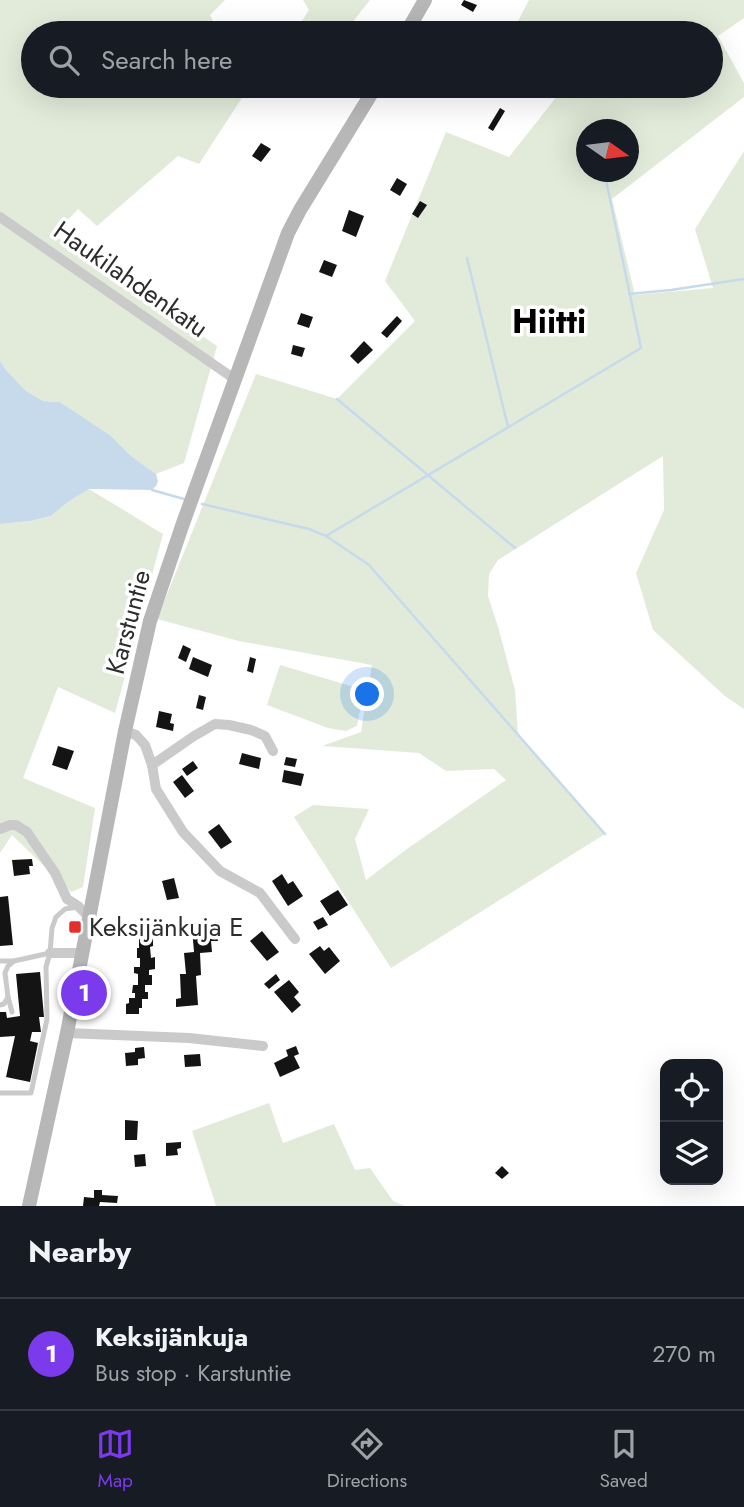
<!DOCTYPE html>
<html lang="en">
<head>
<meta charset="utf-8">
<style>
	:root { --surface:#171b24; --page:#20242c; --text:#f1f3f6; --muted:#9ea1a6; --line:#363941; --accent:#7c3aed }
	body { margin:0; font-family:Jost,sans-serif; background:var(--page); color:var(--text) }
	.controls { position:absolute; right:21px; bottom:21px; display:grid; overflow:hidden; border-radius:14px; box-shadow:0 7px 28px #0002 }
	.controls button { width:63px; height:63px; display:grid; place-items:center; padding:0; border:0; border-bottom:2px solid var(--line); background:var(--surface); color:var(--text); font:35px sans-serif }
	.compass { position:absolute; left:576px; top:119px; width:63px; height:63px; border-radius:50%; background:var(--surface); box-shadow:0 7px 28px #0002; rotate:104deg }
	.you { position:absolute; left:368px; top:695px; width:24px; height:24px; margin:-18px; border:5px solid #fff; border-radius:50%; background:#1a73e8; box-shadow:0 0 0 10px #1a73e833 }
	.badge { display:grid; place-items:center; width:46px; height:46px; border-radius:50%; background:var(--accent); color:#fff; font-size:23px; font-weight:700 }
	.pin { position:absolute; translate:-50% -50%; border:4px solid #fff; box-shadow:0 2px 7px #0006 }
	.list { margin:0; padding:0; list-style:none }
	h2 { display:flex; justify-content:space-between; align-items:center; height:91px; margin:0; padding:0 28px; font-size:30px }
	h2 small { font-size:23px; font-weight:400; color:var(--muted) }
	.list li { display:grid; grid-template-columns:46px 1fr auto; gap:21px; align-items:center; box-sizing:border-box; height:112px; padding:0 28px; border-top:2px solid var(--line) }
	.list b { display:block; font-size:26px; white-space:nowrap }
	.list p { margin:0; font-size:23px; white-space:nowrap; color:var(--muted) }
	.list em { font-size:23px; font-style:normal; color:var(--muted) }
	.icon { flex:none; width:38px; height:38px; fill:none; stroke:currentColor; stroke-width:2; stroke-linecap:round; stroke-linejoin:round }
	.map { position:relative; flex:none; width:744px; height:1206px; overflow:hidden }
	.search { position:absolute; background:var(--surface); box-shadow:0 7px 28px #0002; left:21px; right:21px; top:21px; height:77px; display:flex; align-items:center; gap:18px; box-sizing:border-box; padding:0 24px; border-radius:38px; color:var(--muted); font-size:26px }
	.sheet { height:203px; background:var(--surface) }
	nav { display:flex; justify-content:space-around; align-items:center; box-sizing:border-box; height:98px; border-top:2px solid var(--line); background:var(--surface); font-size:19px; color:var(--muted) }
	nav a { display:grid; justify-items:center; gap:4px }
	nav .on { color:var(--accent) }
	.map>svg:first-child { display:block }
</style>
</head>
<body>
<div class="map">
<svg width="744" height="1206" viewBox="0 0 744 1206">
	<rect width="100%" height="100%" fill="#fff"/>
	<g fill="#e2ebda" fill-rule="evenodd">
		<path d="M 0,0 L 225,0 L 210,15 L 219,33 L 33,33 L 33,86 L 245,86 L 247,90 L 199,164 L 178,156 L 97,226 L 78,209 L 54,235 L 217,346 L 184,463 L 156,474 L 131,456 L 110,435 L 60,402 L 43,401 L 26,391 L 6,370 L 0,361 Z"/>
		<path d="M 303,0 L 370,0 L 344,33 L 304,33 L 298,27 L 309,10 Z"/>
		<path d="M 529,0 L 744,0 L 744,18 L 718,36 L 744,83 L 744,97 L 612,199 L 635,295 L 713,288 L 695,229 L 744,151 L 744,709 L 725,696 L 653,630 L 636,573 L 664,510 L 663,456 L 498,560 L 489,574 L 488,596 L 499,630 L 515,690 L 518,734 L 605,834 L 391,968 L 294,817 L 313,805 L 369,809 L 355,839 L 366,880 L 407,849 L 506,780 L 494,769 L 446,771 L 419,753 L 322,746 L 361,732 L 372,665 L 239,641 L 157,619 L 256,374 L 337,399 L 415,321 L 385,281 L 446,132 L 509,157 L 565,86 L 711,86 L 711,33 L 527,33 L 515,27 ZM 586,130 L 628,130 L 628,172 L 586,172 Z"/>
		<path d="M 89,489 L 163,534 L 115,713 L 58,687 L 23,778 L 95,808 L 83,887 L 71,892 L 12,835 L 0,853 L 0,524 L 30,521 L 51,516 L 68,502 Z"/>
		<path d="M 280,665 L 364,690 L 357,726 L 346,731 L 328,728 L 267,705 Z"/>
		<path d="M 269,1103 L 283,1143 L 334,1124 L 355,1170 L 370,1168 L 393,1201 L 405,1206 L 216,1206 L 192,1131 Z"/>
	</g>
	<path fill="#c6daeb" d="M 0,361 L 6,370 L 26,391 L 43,401 L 60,402 L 110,435 L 131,456 L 156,474 L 158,481 L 156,486 L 152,490 L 89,489 L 68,502 L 51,516 L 30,521 L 0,524 Z"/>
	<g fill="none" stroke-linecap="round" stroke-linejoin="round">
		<g stroke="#c6daeb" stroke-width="2.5">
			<path d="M 467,258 L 508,427"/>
			<path d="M 629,294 L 671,290 L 744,279"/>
			<path d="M 337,399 L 515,548"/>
			<path d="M 152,490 L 184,499"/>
			<path d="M 202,504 L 309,529 L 326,536 L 369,565 L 605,834"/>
			<path d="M 326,536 L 641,348 L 606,180"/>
		</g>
	</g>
	<g fill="#141414">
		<path d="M 464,0 L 477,5 L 473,12 L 461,5 Z"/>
		<path d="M 446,86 L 472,86 L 466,96 Z"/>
		<path d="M 500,108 L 505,111 L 493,131 L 488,128 Z"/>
		<path d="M 261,143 L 271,149 L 261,162 L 252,156 Z"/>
		<path d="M 397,178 L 407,184 L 400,196 L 390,190 Z"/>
		<path d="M 420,201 L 427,205 L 418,218 L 412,214 Z"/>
		<path d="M 349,210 L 364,216 L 356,237 L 342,231 Z"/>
		<path d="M 324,260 L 337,265 L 332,277 L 319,272 Z"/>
		<path d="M 301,313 L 313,317 L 309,328 L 297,324 Z"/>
		<path d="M 397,316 L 402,321 L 387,338 L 381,333 Z"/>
		<path d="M 364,341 L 373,350 L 358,364 L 350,356 Z"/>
		<path d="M 293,345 L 305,348 L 302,357 L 291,354 Z"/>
		<path d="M 183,645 L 191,649 L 186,662 L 178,658 Z"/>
		<path d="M 193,657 L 212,665 L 208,677 L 189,669 Z"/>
		<path d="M 250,657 L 256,659 L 253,673 L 247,671 Z"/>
		<path d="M 199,695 L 206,697 L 203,710 L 196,708 Z"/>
		<path d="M 159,711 L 172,714 L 170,723 L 174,724 L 173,731 L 156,727 Z"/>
		<path d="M 58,746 L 74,751 L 67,770 L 52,765 Z"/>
		<path d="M 242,753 L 261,758 L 259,769 L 239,764 Z"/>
		<path d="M 286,757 L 297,759 L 295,767 L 284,765 Z"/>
		<path d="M 193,761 L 198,768 L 187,776 L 182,769 Z"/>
		<path d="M 284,770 L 304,774 L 301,786 L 282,782 Z"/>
		<path d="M 182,775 L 194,791 L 185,798 L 173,782 Z"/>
		<path d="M 219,824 L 232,842 L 221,849 L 208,832 Z"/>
		<path d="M 32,859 L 33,866 L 29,866 L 30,874 L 14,876 L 12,860 Z"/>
		<path d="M 282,874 L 288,884 L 293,881 L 303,896 L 288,906 L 272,881 Z"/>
		<path d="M 174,878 L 179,898 L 167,900 L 162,881 Z"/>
		<path d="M 338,890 L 348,905 L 330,916 L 320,901 Z"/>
		<path d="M 8,896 L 13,945 L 0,946 L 0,897 Z"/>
		<path d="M 323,917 L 328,925 L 318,930 L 313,922 Z"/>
		<path d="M 217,926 L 218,941 L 211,941 L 212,952 L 200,953 L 201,975 L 196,976 L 198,1005 L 176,1007 L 176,999 L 181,998 L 180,974 L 186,974 L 184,953 L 194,952 L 192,928 Z"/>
		<path d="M 262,931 L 279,952 L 267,961 L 250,941 Z"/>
		<path d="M 139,939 L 153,939 L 153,946 L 150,947 L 151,958 L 155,957 L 155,969 L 149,970 L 149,975 L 152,975 L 152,985 L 145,985 L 145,992 L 148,992 L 148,999 L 142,999 L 142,1008 L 139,1008 L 139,1014 L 126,1014 L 126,1004 L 129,1003 L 129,998 L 135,998 L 135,993 L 132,993 L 133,985 L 138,985 L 138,974 L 134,973 L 134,967 L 140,967 L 140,958 L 137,958 L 137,948 L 139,948 Z"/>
		<path d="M 320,946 L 324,951 L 329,947 L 340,961 L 325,974 L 309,954 Z"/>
		<path d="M 40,972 L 44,1017 L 39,1017 L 41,1032 L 32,1032 L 30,1041 L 38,1043 L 30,1082 L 6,1077 L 15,1036 L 0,1037 L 0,1012 L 6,1012 L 7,1018 L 20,1016 L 16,974 Z"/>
		<path d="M 276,974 L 280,980 L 269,989 L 264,984 Z"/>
		<path d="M 289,980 L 299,992 L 294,997 L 301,1005 L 292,1013 L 274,992 Z"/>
		<path d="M 296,1046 L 299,1054 L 294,1056 L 300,1068 L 280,1077 L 274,1063 L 288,1056 L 286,1050 Z"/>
		<path d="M 144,1047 L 145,1058 L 138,1059 L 138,1065 L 126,1066 L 125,1053 L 135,1052 L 135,1048 Z"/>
		<path d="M 200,1054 L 201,1066 L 185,1067 L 184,1055 Z"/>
		<path d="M 125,1120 L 138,1121 L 137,1140 L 125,1140 Z"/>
		<path d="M 181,1142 L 181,1148 L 177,1149 L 178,1155 L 166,1156 L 166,1143 Z"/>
		<path d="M 145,1154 L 146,1166 L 135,1167 L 134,1155 Z"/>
		<path d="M 502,1166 L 509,1173 L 502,1179 L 495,1173 Z"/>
		<path d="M 94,1190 L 102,1190 L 102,1195 L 118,1196 L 117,1203 L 100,1202 L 99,1206 L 83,1206 L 84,1197 L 94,1198 Z"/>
	</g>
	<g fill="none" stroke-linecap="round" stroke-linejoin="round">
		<g stroke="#cacaca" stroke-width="5">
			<path d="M 0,961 L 14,961"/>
			<path d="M 8,997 L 12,1012"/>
			<path d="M 0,1005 L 4,1004 L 8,997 L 5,973 L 8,966 L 14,961 L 50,953"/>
			<path d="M 0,1093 L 31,1093 L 47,1019 L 46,967 L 50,953 L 52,928 L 56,917 L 65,909 L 78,907"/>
		</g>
		<g stroke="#cacaca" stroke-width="10">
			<path d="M 0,217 L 236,380"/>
			<path d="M 125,731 L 136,735 L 145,745 L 152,765 L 156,789 L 183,832 L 220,871 L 260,893 L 295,939"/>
			<path d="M 152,765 L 194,736 L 215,724 L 229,725 L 251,730 L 265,736 L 273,751"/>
			<path d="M 0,829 L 10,825 L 16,825 L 27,832 L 55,873 L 67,899 L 78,906 L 90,918"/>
			<path d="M 50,953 L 83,953"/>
			<path d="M 67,1033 L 189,1038 L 263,1046"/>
		</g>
		<g stroke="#b7b7b7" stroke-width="14">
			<path d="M 406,33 L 425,0"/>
			<path d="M 29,1206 L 67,1033 L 125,731 L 150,621 L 182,526 L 288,233 L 300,210 L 376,86"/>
		</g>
	</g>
	<rect fill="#e52e2e" stroke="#fff" stroke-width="2.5" x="68" y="920" width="14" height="14" rx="3.5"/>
	<g text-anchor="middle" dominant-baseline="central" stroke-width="7" stroke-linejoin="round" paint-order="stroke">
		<g font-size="26" fill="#2d2d2d" stroke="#fff">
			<text transform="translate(131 279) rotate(35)">Haukilahdenkatu</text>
			<text transform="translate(128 622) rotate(-75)">Karstuntie</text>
		</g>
		<g font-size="26" fill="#2d2d2d" stroke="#fff" text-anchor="start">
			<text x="89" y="927">Keksijänkuja E</text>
		</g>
		<g font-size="33" font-weight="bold" fill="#000" stroke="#fff">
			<text x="549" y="321">Hiitti</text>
		</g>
	</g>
</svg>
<div class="controls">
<button><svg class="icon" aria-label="locate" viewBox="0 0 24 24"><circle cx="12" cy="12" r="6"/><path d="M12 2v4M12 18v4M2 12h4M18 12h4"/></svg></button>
<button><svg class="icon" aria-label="layers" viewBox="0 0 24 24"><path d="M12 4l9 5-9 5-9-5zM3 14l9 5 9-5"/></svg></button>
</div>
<svg class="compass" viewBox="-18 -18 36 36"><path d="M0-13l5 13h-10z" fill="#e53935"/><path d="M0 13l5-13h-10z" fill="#9ea1a6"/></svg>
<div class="you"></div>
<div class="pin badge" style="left:84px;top:993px">1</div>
<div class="search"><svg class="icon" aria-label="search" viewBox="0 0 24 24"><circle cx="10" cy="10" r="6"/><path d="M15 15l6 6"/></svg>Search here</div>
</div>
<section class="sheet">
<h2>Nearby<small></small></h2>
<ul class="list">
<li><span class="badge">1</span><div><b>Keksijänkuja</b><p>Bus stop · Karstuntie</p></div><em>270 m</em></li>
</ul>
</section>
<nav>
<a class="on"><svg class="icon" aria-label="map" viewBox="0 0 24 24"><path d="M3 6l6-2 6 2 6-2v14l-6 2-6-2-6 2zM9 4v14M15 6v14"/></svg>Map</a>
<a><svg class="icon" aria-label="directions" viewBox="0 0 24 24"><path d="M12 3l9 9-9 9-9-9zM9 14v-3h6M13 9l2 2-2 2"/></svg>Directions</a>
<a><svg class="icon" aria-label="saved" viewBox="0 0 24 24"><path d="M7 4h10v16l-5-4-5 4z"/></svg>Saved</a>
</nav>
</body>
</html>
